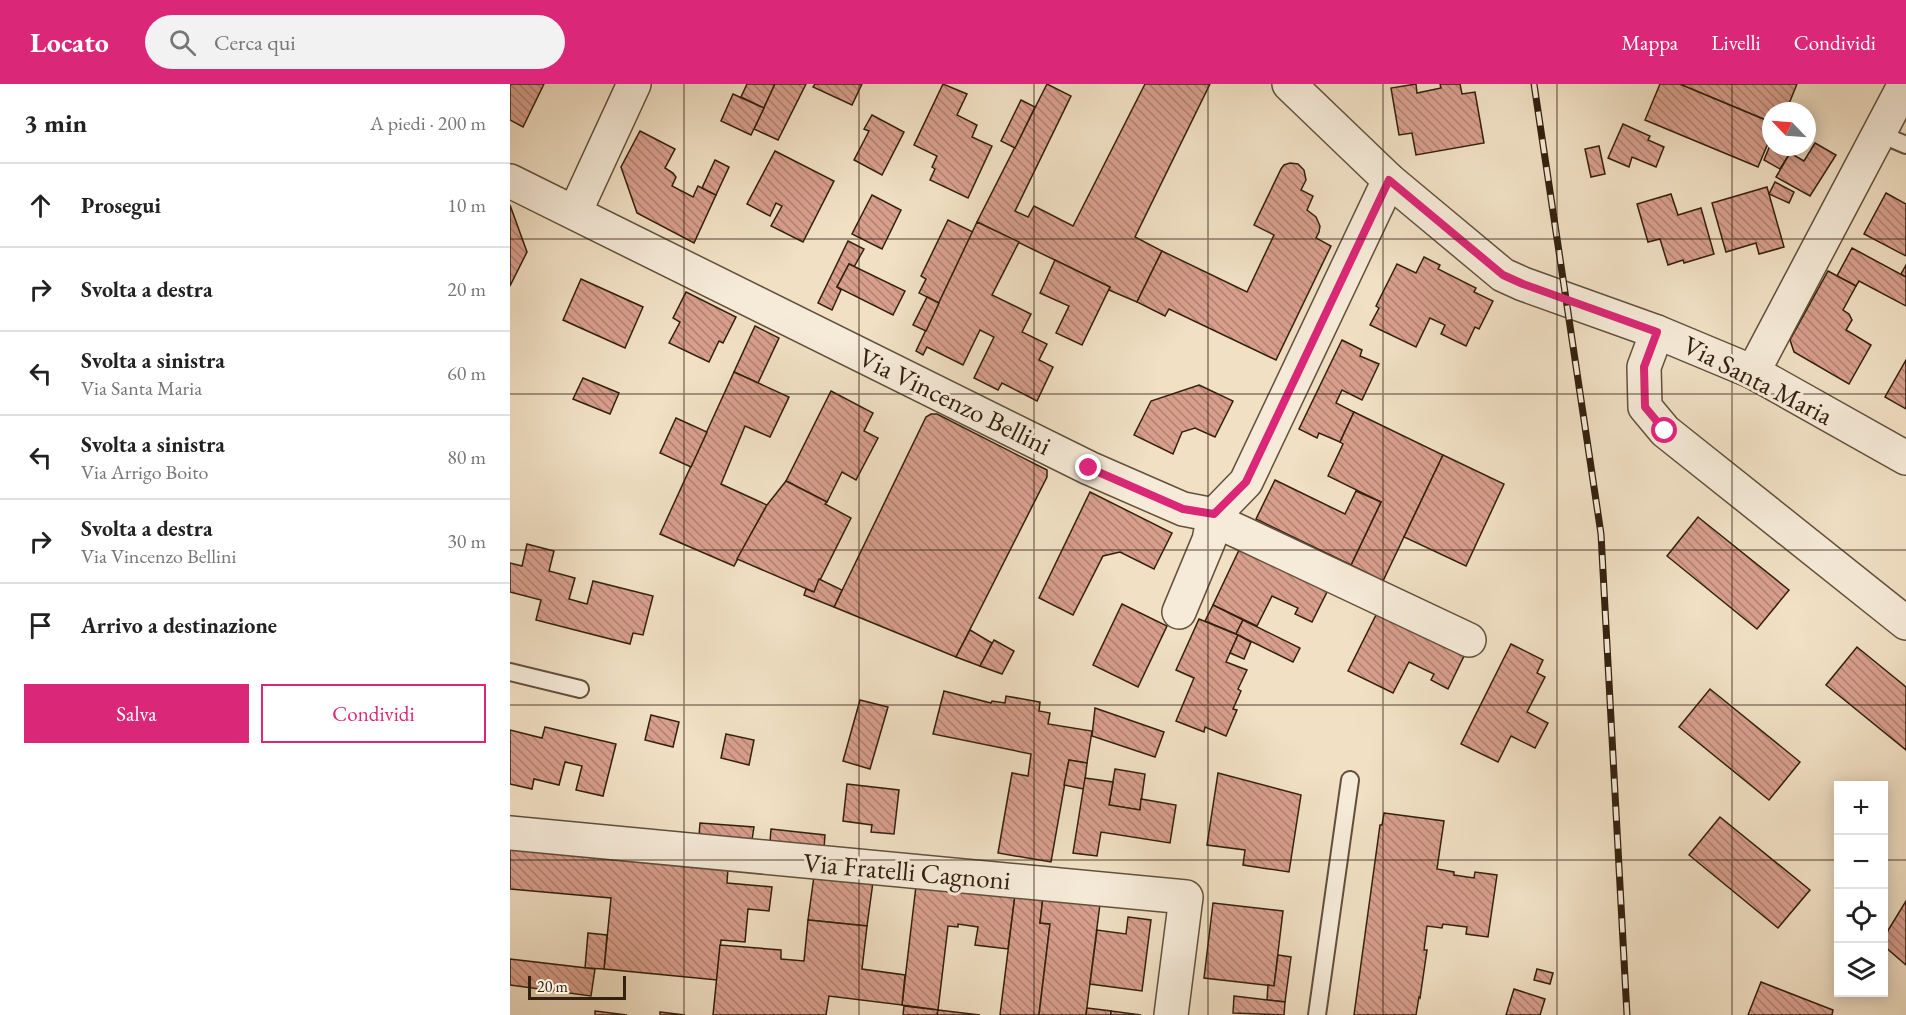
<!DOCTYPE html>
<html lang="it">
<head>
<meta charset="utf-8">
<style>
	:root { --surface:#fff; --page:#f2f2f2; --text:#222; --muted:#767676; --line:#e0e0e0; --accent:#db2777 }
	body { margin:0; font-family:"EB Garamond",serif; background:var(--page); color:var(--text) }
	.controls { position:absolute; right:18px; bottom:18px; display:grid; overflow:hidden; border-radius:0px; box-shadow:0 3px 15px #0003 }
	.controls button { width:54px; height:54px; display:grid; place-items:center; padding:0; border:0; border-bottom:2px solid var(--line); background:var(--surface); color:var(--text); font:30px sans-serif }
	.compass { position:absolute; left:1252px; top:18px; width:54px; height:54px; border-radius:50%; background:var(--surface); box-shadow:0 3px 15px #0003; rotate:295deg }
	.scale { position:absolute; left:18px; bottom:15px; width:98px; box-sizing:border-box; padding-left:6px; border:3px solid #33200e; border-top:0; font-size:16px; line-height:21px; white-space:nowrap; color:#33200e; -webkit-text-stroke:4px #f6ebd9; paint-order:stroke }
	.stop { position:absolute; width:18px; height:18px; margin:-14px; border:4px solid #db2777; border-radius:50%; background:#fff }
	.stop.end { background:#db2777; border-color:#fff; box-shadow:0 2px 6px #0008 }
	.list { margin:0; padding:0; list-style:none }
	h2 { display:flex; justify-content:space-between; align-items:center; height:78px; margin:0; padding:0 24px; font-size:26px }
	h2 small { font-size:20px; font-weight:400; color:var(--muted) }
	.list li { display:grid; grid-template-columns:39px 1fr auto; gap:18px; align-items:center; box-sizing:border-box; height:84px; padding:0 24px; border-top:2px solid var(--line) }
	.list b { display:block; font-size:22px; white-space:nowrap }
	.list p { margin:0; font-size:20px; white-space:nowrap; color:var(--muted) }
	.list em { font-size:20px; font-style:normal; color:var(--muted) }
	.actions { display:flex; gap:12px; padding:18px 24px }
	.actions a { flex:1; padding:14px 0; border:2px solid var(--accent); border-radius:0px; text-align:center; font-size:21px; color:var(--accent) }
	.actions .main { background:var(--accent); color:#fff }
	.icon { flex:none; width:33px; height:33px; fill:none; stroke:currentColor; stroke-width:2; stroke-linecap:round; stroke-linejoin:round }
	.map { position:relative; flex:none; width:1396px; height:931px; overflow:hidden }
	header { display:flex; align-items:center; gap:36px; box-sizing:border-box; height:84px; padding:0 30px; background:var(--accent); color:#fff }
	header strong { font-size:28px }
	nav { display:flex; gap:33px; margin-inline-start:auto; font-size:21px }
	.search { width:420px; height:54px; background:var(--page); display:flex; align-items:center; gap:15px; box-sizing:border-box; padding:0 21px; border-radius:33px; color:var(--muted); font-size:22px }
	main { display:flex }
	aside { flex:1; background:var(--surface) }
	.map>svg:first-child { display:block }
</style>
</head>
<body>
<header>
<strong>Locato</strong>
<div class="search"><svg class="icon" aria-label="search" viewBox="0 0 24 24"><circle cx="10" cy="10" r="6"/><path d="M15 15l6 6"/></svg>Cerca qui</div>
<nav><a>Mappa</a><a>Livelli</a><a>Condividi</a></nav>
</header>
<main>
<aside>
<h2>3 min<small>A piedi · 200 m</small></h2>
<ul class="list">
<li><svg class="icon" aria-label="ahead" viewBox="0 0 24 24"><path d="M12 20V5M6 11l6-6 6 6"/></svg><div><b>Prosegui</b></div><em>10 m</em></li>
<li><svg class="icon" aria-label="right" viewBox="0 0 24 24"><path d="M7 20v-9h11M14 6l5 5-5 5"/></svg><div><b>Svolta a destra</b></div><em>20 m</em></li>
<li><svg class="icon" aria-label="left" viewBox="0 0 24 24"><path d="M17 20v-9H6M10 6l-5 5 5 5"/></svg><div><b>Svolta a sinistra</b><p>Via Santa Maria</p></div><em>60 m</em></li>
<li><svg class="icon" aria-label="left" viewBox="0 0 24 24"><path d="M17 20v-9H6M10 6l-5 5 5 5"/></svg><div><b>Svolta a sinistra</b><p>Via Arrigo Boito</p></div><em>80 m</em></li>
<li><svg class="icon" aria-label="right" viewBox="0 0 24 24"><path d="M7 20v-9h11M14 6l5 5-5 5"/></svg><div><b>Svolta a destra</b><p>Via Vincenzo Bellini</p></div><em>30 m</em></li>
<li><svg class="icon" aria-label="arrive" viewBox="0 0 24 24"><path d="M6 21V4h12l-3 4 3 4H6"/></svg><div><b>Arrivo a destinazione</b></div></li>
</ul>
<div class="actions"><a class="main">Salva</a><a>Condividi</a></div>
</aside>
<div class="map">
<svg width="1396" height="931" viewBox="0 0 1396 931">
	<defs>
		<pattern id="building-back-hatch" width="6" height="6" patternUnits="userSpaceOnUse" patternTransform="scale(1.5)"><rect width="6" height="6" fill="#d89f8d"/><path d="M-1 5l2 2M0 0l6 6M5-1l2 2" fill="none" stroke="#b08172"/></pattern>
	</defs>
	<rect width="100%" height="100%" fill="#f1e0c4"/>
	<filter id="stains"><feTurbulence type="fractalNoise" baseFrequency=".00333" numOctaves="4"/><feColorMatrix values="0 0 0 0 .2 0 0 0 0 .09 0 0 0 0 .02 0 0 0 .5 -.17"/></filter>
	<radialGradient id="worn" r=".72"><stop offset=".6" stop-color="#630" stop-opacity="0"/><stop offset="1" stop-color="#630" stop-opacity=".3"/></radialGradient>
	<g fill="url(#building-back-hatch)" stroke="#33200e" stroke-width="1.5">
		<path d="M 0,0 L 34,0 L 13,43 L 0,36 Z"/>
		<path d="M 237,0 L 265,0 L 254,24 L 231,13 Z"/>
		<path d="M 265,0 L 296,0 L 268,56 L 244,45 Z"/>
		<path d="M 305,0 L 352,0 L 342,21 L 303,3 Z"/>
		<path d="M 433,0 L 457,10 L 447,31 L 467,41 L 462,53 L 482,62 L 458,114 L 420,96 L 425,85 L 422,83 L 427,72 L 404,61 Z"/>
		<path d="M 537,0 L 561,12 L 505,127 L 518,133 L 524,122 L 563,142 L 635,0 L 700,0 L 625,153 L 652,167 L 627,218 L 599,206 L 600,203 L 467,138 Z"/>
		<path d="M 906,0 L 907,9 L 931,4 L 930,0 L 950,0 L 952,10 L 965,8 L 974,59 L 906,71 L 902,49 L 889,51 L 881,4 Z"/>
		<path d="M 1150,0 L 1170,0 L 1261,38 L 1261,52 L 1248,83 L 1135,36 Z"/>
		<path d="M 1170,0 L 1287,0 L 1276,27 L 1261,27 L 1261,38 Z"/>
		<path d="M 223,10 L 254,24 L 241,51 L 211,37 Z"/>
		<path d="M 511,16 L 525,23 L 505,64 L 491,57 Z"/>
		<path d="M 362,31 L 394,48 L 372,91 L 344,76 L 359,47 L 354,45 Z"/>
		<path d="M 1113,40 L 1140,52 L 1138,56 L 1154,63 L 1146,83 L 1122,73 L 1119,83 L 1098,74 Z"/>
		<path d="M 130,47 L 165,65 L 155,84 L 163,89 L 166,93 L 162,102 L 183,113 L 188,102 L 206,111 L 184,159 L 127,129 L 111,83 Z"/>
		<path d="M 1261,59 L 1261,63 L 1268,63 L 1280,69 L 1270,85 L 1254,76 Z"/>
		<path d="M 1305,59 L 1326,71 L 1300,112 L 1266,93 L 1280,69 L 1294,77 Z"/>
		<path d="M 1089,62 L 1095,90 L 1081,93 L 1075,65 Z"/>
		<path d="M 265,67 L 324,97 L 293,158 L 261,142 L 272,122 L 266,119 L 260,132 L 237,120 Z"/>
		<path d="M 205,76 L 219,83 L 206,111 L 192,104 Z"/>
		<path d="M 780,79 L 788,80 L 794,86 L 796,96 L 791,106 L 803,112 L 797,126 L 806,133 L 810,142 L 809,148 L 806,154 L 821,162 L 766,276 L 659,225 L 655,232 L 627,218 L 652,167 L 737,208 L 764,151 L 744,141 L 771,85 L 774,81 Z"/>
		<path d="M 1265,98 L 1284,108 L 1279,119 L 1259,110 Z"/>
		<path d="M 1257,103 L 1274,163 L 1249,170 L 1246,159 L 1216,168 L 1202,119 Z"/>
		<path d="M 1376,109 L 1396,120 L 1396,172 L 1354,150 Z"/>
		<path d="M 1161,110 L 1168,131 L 1191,124 L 1204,170 L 1174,179 L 1173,176 L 1158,181 L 1150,155 L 1138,158 L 1127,120 Z"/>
		<path d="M 362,111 L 391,126 L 372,165 L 342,150 Z"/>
		<path d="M 0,121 L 17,168 L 0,202 Z"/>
		<path d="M 438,136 L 463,148 L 429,219 L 409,209 L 416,195 L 411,192 Z"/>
		<path d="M 467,138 L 509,158 L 482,211 L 521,230 L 512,248 L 537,260 L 529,276 L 543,283 L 527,317 L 492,299 L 488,306 L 464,294 L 484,253 L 470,246 L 453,281 L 417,263 L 413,271 L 406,267 Z"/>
		<path d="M 338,157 L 354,165 L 344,183 L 339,180 L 327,203 L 331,206 L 322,226 L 308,219 Z"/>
		<path d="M 1342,164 L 1396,193 L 1396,222 L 1349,197 L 1346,202 L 1327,192 Z"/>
		<path d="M 914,173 L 930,181 L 928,185 L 966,204 L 964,208 L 983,217 L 969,245 L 965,243 L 956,262 L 931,250 L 935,241 L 920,234 L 906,263 L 860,241 L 869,224 L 866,222 L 887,180 L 906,189 Z"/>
		<path d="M 545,176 L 600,203 L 572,261 L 546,249 L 559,222 L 530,209 Z"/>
		<path d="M 339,180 L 395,207 L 383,231 L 327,203 Z"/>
		<path d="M 1396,181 L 1396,193 L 1391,190 Z"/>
		<path d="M 1318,187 L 1346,202 L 1333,226 L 1339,230 L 1342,236 L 1336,246 L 1361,261 L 1339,300 L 1284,268 L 1280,256 Z"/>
		<path d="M 71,195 L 133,223 L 115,264 L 53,236 Z"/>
		<path d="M 176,208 L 226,233 L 213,259 L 209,257 L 199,278 L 159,259 L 170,238 L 163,234 Z"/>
		<path d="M 417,213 L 429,219 L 416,247 L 403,241 Z"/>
		<path d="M 245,242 L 269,254 L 248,299 L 224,288 Z"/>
		<path d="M 832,256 L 852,266 L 850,272 L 869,280 L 852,316 L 832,306 L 826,319 L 844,328 L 830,358 L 809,349 L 807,354 L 789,345 Z"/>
		<path d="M 1396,276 L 1396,325 L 1375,313 Z"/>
		<path d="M 224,288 L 279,313 L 260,353 L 235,342 L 211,400 L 257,421 L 224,482 L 150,450 Z"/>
		<path d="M 73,294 L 109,309 L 100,330 L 63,315 Z"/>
		<path d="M 689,301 L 723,317 L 705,353 L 685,344 L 672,348 L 663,370 L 624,351 L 641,317 Z"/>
		<path d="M 321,307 L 363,329 L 354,347 L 368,354 L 346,396 L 332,388 L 317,418 L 276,397 Z"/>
		<path d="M 844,328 L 933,371 L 873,497 L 841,481 L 871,418 L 818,392 L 833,360 L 830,358 Z"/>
		<path d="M 421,330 L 427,330 L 537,386 L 537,393 L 446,573 L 324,523 L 416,333 Z"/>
		<path d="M 166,334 L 197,348 L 181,383 L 150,369 Z"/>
		<path d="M 933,371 L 994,400 L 956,482 L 894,453 Z"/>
		<path d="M 765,396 L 835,430 L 846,407 L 871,418 L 841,481 L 746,435 Z"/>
		<path d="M 276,397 L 317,418 L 315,420 L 341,434 L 304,508 L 227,475 L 257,421 Z"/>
		<path d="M 580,408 L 662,449 L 644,485 L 610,468 L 593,472 L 563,531 L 529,514 Z"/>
		<path d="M 1188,433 L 1279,506 L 1247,545 L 1157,472 Z"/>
		<path d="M 17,460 L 44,467 L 39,487 L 65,494 L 59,515 L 77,520 L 83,497 L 143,512 L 133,551 L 123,549 L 120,560 L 26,536 L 31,516 L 0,508 L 0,479 L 12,482 Z"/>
		<path d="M 730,464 L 818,506 L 802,538 L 785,530 L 788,524 L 762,512 L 747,542 L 703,521 Z"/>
		<path d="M 309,495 L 332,506 L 324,523 L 294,511 L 296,505 L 304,508 Z"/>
		<path d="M 612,520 L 657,542 L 628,603 L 583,581 Z"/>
		<path d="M 703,521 L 733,536 L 726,550 L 695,537 Z"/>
		<path d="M 867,529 L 954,572 L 938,605 L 921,596 L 924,590 L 899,578 L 883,609 L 838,587 Z"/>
		<path d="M 689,535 L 728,551 L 716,578 L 737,586 L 728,605 L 731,607 L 723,625 L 727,626 L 716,652 L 695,643 L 694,648 L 666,637 L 684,594 L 666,586 Z"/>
		<path d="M 733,536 L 790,564 L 783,578 L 726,550 Z"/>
		<path d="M 460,546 L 482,559 L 470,582 L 446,573 Z"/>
		<path d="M 728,551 L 741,558 L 734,575 L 720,569 Z"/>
		<path d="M 484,556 L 504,567 L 492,590 L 470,582 Z"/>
		<path d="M 1001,560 L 1033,576 L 1027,589 L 1035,593 L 1017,628 L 1038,639 L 1025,664 L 1001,652 L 988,678 L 951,660 Z"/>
		<path d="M 1347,563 L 1396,603 L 1396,666 L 1316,601 Z"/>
		<path d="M 1200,605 L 1290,678 L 1259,716 L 1169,643 Z"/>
		<path d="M 434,607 L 481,619 L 482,617 L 495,619 L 496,612 L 530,618 L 529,627 L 540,629 L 538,640 L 582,647 L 577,679 L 559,676 L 541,778 L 488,769 L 502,689 L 518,692 L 521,670 L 423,650 Z"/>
		<path d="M 350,616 L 378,623 L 360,685 L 333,677 Z"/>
		<path d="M 585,624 L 654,648 L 645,673 L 582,652 Z"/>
		<path d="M 141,631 L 169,638 L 163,663 L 135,656 Z"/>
		<path d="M 35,643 L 106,660 L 93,712 L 66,706 L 72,682 L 55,678 L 49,701 L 24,695 L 22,705 L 0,700 L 0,646 L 32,654 Z"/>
		<path d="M 216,650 L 244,656 L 239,681 L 211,674 Z"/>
		<path d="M 559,676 L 577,679 L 574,705 L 554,701 Z"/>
		<path d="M 605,685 L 635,690 L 630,726 L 599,721 Z"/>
		<path d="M 708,689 L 791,711 L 779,788 L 733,781 L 735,766 L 697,761 Z"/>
		<path d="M 575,694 L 603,698 L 599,721 L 630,726 L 631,715 L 666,721 L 660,759 L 591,748 L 587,772 L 563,769 Z"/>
		<path d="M 337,700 L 389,706 L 384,750 L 361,748 L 362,741 L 333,737 Z"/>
		<path d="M 874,729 L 934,737 L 927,785 L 944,788 L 944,791 L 964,794 L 965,788 L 987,791 L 978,853 L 956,850 L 957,843 L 933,840 L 932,844 L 917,842 L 914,866 L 917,866 L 910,914 L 909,913 L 906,931 L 844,931 L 870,741 L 872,741 Z"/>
		<path d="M 1210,733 L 1300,806 L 1268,844 L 1179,771 Z"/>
		<path d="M 190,739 L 244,743 L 242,756 L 189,752 Z"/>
		<path d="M 261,745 L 315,751 L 314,764 L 260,758 Z"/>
		<path d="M 0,764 L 218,784 L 217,799 L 262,803 L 259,827 L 238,825 L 235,858 L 211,856 L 207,896 L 94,885 L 101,814 L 0,805 Z"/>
		<path d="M 304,792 L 363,798 L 357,842 L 298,836 Z"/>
		<path d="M 406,802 L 505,811 L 498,865 L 465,861 L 468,843 L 448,840 L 448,843 L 438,842 L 428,926 L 392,921 Z"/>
		<path d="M 505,811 L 533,813 L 530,839 L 540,840 L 529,931 L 490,931 Z"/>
		<path d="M 533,813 L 590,820 L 576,931 L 529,931 L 540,840 L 530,839 Z"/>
		<path d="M 1396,817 L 1396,881 L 1374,862 L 1374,853 Z"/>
		<path d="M 703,819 L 773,827 L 764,902 L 694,894 Z"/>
		<path d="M 618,833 L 641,836 L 632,907 L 580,900 L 587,846 L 616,850 Z"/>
		<path d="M 298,836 L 357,842 L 352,885 L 395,891 L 392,921 L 319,912 L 316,931 L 203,931 L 210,861 L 271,866 L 271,875 L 294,877 Z"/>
		<path d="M 78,849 L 97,851 L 94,885 L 75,884 Z"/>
		<path d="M 768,871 L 781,873 L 775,918 L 757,916 L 758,901 L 764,902 Z"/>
		<path d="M 0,875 L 85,885 L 81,912 L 0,901 Z"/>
		<path d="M 1027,885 L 1043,889 L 1040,900 L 1024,896 Z"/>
		<path d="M 1251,898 L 1323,926 L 1322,931 L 1238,931 Z"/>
		<path d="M 1004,905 L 1035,915 L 1030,931 L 996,931 Z"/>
		<path d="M 724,912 L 775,918 L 774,931 L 723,929 Z"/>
		<path d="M 394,922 L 428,926 L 427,931 L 393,931 Z"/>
		<path d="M 577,924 L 601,927 L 601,931 L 576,931 Z"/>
		<path d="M 428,926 L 470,931 L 427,931 Z"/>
		<path d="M 85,927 L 117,931 L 85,931 Z"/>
		<path d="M 601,927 L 631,931 L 601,931 Z"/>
		<path d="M 150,928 L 175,931 L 150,931 Z"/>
	</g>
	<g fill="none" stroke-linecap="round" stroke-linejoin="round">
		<defs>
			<g id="lane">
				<path d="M 1370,50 L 1396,61"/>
				<path d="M 0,588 L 70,605"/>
				<path d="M 807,931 L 840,696"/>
			</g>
			<g id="street">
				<path d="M 779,0 L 879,96 L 993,191 L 1013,200 L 1147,248 L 1243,288 L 1396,374"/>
				<path d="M 0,97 L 579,384 L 673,425 L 704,431 L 721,444 L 732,449 L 959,556"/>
				<path d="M 65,128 L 124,0"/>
				<path d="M 1147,248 L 1134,283 L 1135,323 L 1155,347 L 1396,539"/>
				<path d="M 1243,288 L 1395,0"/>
				<path d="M 669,528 L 699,456 L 704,431 L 736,398 L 879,96"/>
				<path d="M 0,749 L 676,813 L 661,931"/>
			</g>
		</defs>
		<use href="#lane" stroke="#62503c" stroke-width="20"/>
		<use href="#street" stroke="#62503c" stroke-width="36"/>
		<use href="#lane" stroke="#f6ebd9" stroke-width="16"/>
		<use href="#street" stroke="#f6ebd9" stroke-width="33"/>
		<defs>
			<path id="rail" d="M 1024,0 L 1091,450 L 1117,931"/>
		</defs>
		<use href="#rail" stroke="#33200e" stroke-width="7"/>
		<use href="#rail" stroke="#f6ebd9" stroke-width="4.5" stroke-dasharray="14" stroke-linecap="butt"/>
	</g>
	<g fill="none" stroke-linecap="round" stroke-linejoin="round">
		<path stroke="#db2777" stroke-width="8" d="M 579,384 L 673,425 L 704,430 L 736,398 L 879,96 L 993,191 L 1013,200 L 1147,248 L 1134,283 L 1135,323 L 1155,347"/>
	</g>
	<path fill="none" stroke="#33200e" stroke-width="1.5" stroke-opacity="0.55" d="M 174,0 L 174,931M 349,0 L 349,931M 524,0 L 524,931M 698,0 L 698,931M 873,0 L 873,931M 1047,0 L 1047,931M 1222,0 L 1222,931M 0,155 L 1396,155M 0,310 L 1396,310M 0,466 L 1396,466M 0,621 L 1396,621M 0,776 L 1328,776M 1374,776 L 1396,776"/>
	<g text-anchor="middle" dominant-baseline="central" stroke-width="6" stroke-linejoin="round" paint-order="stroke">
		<g font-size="27" fill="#33200e" stroke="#f6ebd9">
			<text transform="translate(1248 296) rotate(27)">Via Santa Maria</text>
			<text transform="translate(445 317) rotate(26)">Via Vincenzo Bellini</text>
			<text transform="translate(397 787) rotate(5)">Via Fratelli Cagnoni</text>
		</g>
	</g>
	<rect width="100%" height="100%" filter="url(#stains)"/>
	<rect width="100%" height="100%" fill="url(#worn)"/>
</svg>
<div class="controls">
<button>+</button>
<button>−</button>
<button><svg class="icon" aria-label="locate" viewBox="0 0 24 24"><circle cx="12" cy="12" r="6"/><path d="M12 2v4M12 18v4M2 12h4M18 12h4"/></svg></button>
<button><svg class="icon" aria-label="layers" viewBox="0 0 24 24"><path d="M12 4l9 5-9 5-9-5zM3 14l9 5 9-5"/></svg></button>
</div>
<svg class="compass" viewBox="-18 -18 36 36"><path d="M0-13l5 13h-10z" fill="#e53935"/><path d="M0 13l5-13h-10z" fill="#767676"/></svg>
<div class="scale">20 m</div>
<div class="stop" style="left:1155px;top:347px"></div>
<div class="stop end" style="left:579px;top:384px"></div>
</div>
</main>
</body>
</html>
